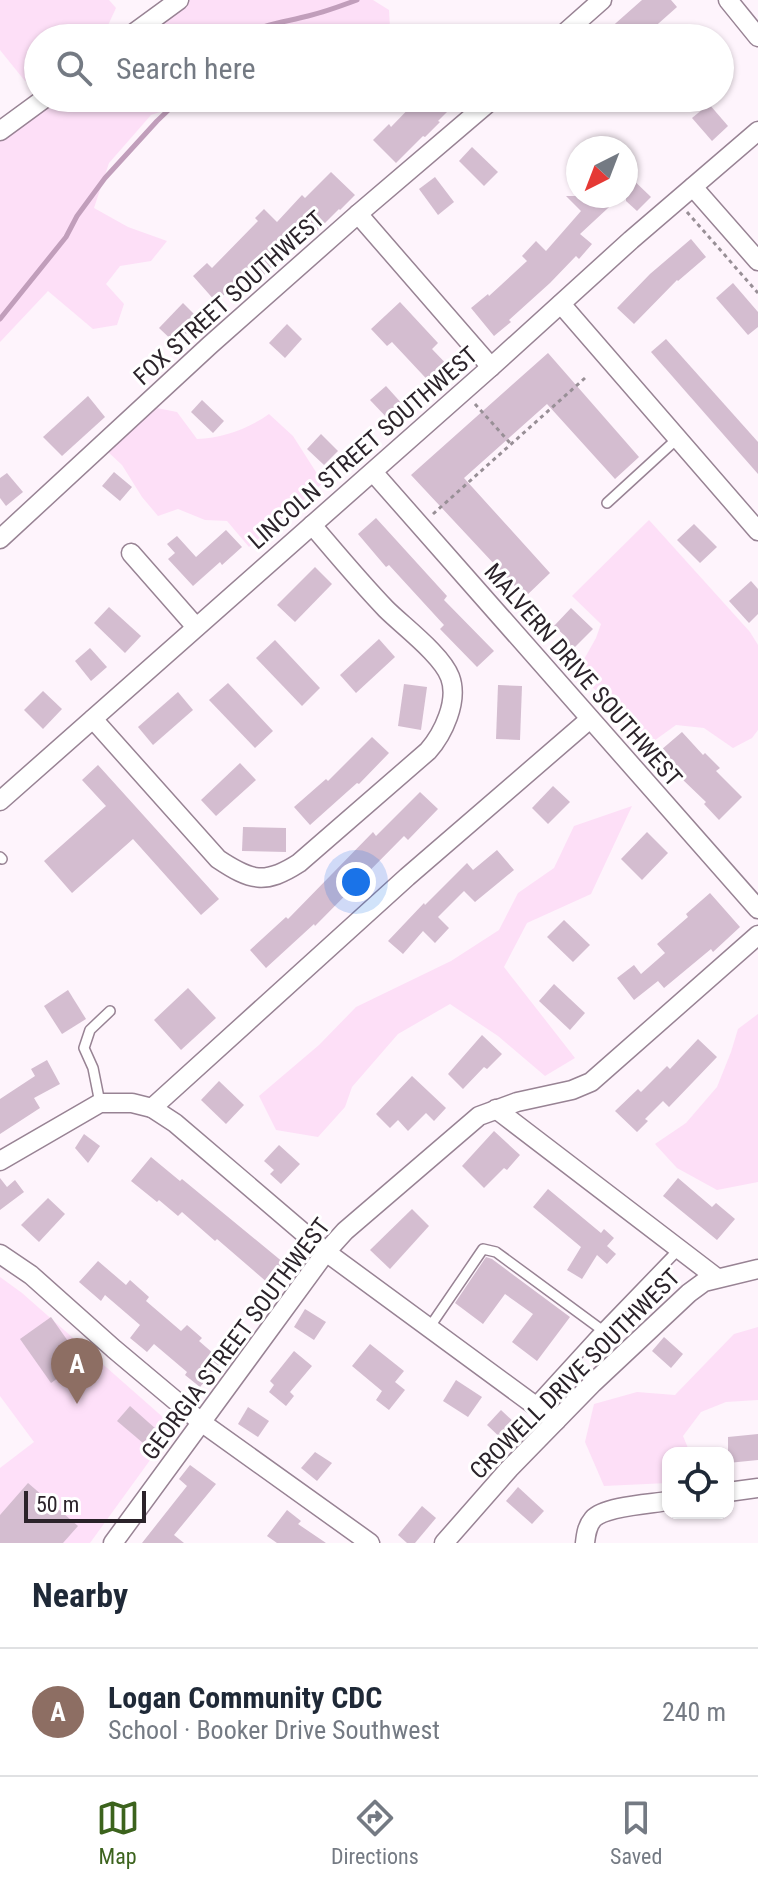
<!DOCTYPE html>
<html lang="en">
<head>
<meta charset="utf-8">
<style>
	:root { --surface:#fff; --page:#f6f6f7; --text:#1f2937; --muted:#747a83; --line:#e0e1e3; --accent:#3c631d }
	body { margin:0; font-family:"Roboto Condensed",sans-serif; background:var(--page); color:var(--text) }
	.controls { position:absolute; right:24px; bottom:24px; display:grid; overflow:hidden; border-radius:16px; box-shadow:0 2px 6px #0004 }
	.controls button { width:72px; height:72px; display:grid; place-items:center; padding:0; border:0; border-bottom:2px solid var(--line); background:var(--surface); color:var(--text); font:40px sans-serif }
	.compass { position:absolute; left:566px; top:136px; width:72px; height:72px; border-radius:50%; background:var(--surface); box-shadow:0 2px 6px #0004; rotate:222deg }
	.scale { position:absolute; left:24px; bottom:20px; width:122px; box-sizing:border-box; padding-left:8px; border:4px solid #2b232a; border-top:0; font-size:22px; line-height:28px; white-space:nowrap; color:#2b232a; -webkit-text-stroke:6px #fff; paint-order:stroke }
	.you { position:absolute; left:356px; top:882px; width:28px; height:28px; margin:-20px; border:6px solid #fff; border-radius:50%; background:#1a73e8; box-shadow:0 0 0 12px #1a73e833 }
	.badge { display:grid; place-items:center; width:52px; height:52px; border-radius:50%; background:var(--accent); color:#fff; font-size:26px; font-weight:700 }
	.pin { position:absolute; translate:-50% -66px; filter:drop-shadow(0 2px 4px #0008) }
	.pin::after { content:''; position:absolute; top:42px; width:28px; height:24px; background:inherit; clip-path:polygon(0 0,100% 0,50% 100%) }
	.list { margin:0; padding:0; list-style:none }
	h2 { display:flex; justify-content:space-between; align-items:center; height:104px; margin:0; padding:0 32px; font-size:34px }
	h2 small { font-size:26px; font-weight:400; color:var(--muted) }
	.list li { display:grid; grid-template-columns:52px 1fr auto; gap:24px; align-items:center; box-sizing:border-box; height:128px; padding:0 32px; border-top:2px solid var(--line) }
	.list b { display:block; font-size:30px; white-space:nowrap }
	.list p { margin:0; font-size:26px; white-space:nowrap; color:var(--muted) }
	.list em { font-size:26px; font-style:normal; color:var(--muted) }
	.icon { flex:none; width:44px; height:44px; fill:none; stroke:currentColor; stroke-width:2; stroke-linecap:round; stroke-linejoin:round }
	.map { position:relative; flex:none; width:758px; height:1543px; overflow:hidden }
	.search { position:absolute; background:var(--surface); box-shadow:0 2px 6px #0004; left:24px; right:24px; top:24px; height:88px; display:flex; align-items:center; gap:20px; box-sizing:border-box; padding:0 28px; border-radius:44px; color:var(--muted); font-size:30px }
	.sheet { height:232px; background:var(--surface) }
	nav { display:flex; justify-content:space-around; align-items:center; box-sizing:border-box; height:112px; border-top:2px solid var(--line); background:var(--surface); font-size:22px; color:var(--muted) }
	nav a { display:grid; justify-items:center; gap:4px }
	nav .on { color:var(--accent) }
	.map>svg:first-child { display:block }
</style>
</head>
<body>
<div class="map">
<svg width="758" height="1543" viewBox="0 0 758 1543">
	<rect width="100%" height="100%" fill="#fef4fc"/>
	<path fill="#fee0f9" d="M 0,1277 L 22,1293 L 174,1427 L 90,1543 L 0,1543 L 0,1468 L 34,1442 L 0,1396 Z"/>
	<g fill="#fddff7">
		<path d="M 0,0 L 109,0 L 116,8 L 102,38 L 38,38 L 38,74 L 25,81 L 0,50 Z"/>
		<path d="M 188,0 L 373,0 L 389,10 L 390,28 L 373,38 L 136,38 Z"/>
		<path d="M 54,98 L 203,98 L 151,115 L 109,163 L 94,208 L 128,227 L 167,241 L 151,261 L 120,266 L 106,284 L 124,304 L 117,325 L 93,329 L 48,291 L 0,342 L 0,138 Z"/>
		<path d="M 157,408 L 177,412 L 197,439 C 223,438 248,429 269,414 L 293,436 L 323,483 L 249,547 L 227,521 L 205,520 L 178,509 L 158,516 L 142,497 L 122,465 L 107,451 Z"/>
		<path d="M 649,520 L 750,632 L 758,645 L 758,730 L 752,738 L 733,748 L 704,728 L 676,725 L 644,748 L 578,670 L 596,638 L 601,624 L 572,596 Z"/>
		<path d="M 632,806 L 591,894 L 527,923 L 504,967 L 575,1058 L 545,1076 L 498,1036 L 450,1004 L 398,1034 L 352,1087 L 345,1107 L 318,1137 L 276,1130 L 259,1096 L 319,1045 L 356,1007 L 451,961 L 499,930 L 518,893 L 554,868 L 574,826 Z"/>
		<path d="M 758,1014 L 758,1182 L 717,1190 L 677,1168 L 655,1144 L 686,1123 L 717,1087 L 731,1052 L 738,1029 Z"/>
		<path d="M 758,1327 L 758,1400 L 726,1402 L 701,1412 L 683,1436 L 690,1453 L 668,1453 L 668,1483 L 604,1486 L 585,1442 L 594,1404 L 637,1392 L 675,1395 L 734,1334 Z"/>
	</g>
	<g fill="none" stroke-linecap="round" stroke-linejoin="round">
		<g stroke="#c19ebb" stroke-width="5">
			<path d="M 241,38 C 260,24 286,22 308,16 C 325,12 341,6 357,0"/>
			<path d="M 0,319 L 66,237 L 77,216 L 105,178 L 157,121 L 181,98"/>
		</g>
	</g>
	<g fill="#d4bdd0">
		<path d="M 642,0 L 671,0 L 677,7 L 650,31 L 655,38 L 599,38 Z"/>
		<path d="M 419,98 L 461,98 L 438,121 L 440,122 L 425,137 L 423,136 L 396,163 L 373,140 L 389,124 L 391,127 Z"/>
		<path d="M 709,104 L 728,126 L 712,141 L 692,118 Z"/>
		<path d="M 472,147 L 498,172 L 484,186 L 459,161 Z"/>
		<path d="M 331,172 L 355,195 L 340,210 L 339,209 L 313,235 L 308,231 L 256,283 L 247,274 L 216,302 L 193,276 L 207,263 L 212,268 L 258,221 L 255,218 L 264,209 L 277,222 L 302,195 L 305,198 Z"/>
		<path d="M 626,173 L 651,197 L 637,211 L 626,201 Z"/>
		<path d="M 435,177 L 454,202 L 438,215 L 419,189 Z"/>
		<path d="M 566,196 L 621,196 L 580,234 L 592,244 L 579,259 L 576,256 L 550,283 L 509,320 L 511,322 L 494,336 L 471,308 L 488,294 L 489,296 L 527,261 L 522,256 L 536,241 L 546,251 L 581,211 Z"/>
		<path d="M 691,239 L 706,257 L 678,281 L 677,280 L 634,324 L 617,308 L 650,274 Z"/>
		<path d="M 733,283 L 758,312 L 758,327 L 748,335 L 716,298 Z"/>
		<path d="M 400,302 L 438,343 L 432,349 L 454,372 L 436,389 L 392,342 L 387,346 L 371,329 Z"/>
		<path d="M 183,303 L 200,320 L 176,344 L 159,328 Z"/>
		<path d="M 287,324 L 302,339 L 285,358 L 269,343 Z"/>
		<path d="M 666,339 L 758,442 L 758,474 L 651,352 Z"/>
		<path d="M 548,353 L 639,457 L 615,479 L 547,404 L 464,478 L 550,573 L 525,597 L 411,475 Z"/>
		<path d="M 386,386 L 404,406 L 389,420 L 370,400 Z"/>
		<path d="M 88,396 L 105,417 L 62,456 L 43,437 Z"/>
		<path d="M 202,400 L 224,421 L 213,433 L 191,412 Z"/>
		<path d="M 321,434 L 338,451 L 324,465 L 307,449 Z"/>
		<path d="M 114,472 L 132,487 L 120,501 L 102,486 Z"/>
		<path d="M 7,473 L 23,492 L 6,506 L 0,498 L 0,478 Z"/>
		<path d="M 376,518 L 447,596 L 444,600 L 494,651 L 477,667 L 440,629 L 444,625 L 389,565 L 386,567 L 358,534 Z"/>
		<path d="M 694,524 L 717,547 L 700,563 L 677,540 Z"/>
		<path d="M 226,530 L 242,547 L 222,565 L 220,562 L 193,586 L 168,559 L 175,553 L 167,544 L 177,536 L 196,557 Z"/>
		<path d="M 315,567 L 332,584 L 295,622 L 277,605 Z"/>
		<path d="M 751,581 L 758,589 L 758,614 L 749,623 L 729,601 Z"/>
		<path d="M 109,607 L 141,636 L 125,653 L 94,623 Z"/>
		<path d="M 571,608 L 593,629 L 572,650 L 560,639 L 564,635 L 554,626 Z"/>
		<path d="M 379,639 L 395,657 L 356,693 L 340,675 Z"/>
		<path d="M 275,640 L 320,688 L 302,706 L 256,658 Z"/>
		<path d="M 90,648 L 107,667 L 91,681 L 75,661 Z"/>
		<path d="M 228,683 L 273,731 L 255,748 L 209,700 Z"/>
		<path d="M 404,684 L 427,687 L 421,730 L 398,726 Z"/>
		<path d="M 498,685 L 522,686 L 520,740 L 496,739 Z"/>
		<path d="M 43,691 L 62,709 L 43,729 L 24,710 Z"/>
		<path d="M 178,692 L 193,710 L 153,745 L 138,727 Z"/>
		<path d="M 682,732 L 703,755 L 705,753 L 720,768 L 716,771 L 742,797 L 719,820 L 704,804 L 706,802 L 681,778 L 684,775 L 661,750 Z"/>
		<path d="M 372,737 L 389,753 L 359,784 L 357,783 L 310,825 L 294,807 L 326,779 L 328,781 Z"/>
		<path d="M 240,763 L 256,780 L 216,816 L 201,800 Z"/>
		<path d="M 98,765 L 219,899 L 201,915 L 133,839 L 72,893 L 44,861 L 106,806 L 82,780 Z"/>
		<path d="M 553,786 L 570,802 L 548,824 L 532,808 Z"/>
		<path d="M 420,792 L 438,809 L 408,840 L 404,836 L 315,926 L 314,924 L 266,968 L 250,950 L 286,917 L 288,919 L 373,832 L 376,836 Z"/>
		<path d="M 243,827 L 286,828 L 286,852 L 242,851 Z"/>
		<path d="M 647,832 L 668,853 L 642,880 L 621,859 Z"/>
		<path d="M 497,850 L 514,870 L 475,902 L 464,891 L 438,917 L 449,928 L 435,943 L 423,931 L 403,954 L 388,941 L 424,903 L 425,905 L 467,863 L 473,870 Z"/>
		<path d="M 710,893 L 740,927 L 713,952 L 711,949 L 664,988 L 658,981 L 634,1000 L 617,978 L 634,965 L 641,974 L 665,953 L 657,944 L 688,917 L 686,914 Z"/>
		<path d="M 564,920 L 590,945 L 573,962 L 547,937 Z"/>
		<path d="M 554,984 L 585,1013 L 570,1030 L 539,1001 Z"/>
		<path d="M 188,988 L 216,1018 L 181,1050 L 154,1020 Z"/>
		<path d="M 68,990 L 86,1019 L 62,1034 L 44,1006 Z"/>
		<path d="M 482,1035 L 502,1054 L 487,1069 L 484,1067 L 463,1089 L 448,1074 Z"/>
		<path d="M 698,1039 L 717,1057 L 669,1107 L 663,1101 L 645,1119 L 648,1121 L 637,1132 L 615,1111 L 638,1089 L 641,1092 L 667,1066 L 670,1069 Z"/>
		<path d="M 47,1060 L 60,1084 L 34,1098 L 40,1108 L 0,1134 L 0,1099 L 35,1076 L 31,1069 Z"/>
		<path d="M 412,1076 L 446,1108 L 434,1121 L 426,1113 L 408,1131 L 398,1120 L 390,1128 L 376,1114 Z"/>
		<path d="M 219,1081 L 244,1105 L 226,1124 L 201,1100 Z"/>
		<path d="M 494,1131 L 520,1155 L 507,1170 L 504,1168 L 484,1188 L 462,1166 Z"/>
		<path d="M 84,1134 L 100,1146 L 88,1163 L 75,1148 Z"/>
		<path d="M 279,1145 L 300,1164 L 281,1184 L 270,1174 L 274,1170 L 264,1161 Z"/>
		<path d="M 151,1157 L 180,1181 L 182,1179 L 284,1263 L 268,1283 L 217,1239 L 215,1241 L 182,1212 L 178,1216 L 159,1200 L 157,1202 L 131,1181 Z"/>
		<path d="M 0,1178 L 7,1187 L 15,1180 L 24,1192 L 0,1210 Z"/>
		<path d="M 678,1178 L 712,1207 L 716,1203 L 735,1219 L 717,1240 L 663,1196 Z"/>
		<path d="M 548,1189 L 601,1233 L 604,1229 L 614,1238 L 607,1246 L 616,1254 L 607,1264 L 597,1255 L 582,1279 L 567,1270 L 581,1247 L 533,1207 Z"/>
		<path d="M 48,1198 L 65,1214 L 39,1242 L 21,1225 Z"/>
		<path d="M 412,1209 L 429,1226 L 390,1269 L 370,1250 Z"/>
		<path d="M 486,1257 L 492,1259 L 570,1317 L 537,1361 L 512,1342 L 533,1314 L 505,1294 L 483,1324 L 455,1303 Z"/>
		<path d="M 98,1261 L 126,1285 L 130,1280 L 149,1297 L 146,1301 L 181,1331 L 187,1325 L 202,1338 L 199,1341 L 222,1361 L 200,1387 L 185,1375 L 187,1372 L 154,1344 L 147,1352 L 130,1338 L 140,1325 L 105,1295 L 101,1301 L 79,1282 Z"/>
		<path d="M 305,1309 L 326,1322 L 314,1340 L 294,1327 Z"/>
		<path d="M 51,1317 L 82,1361 L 51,1383 L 20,1339 Z"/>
		<path d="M 664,1337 L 683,1354 L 671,1368 L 652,1351 Z"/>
		<path d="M 370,1344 L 404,1371 L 395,1382 L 405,1390 L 389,1410 L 376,1400 L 382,1391 L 352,1366 Z"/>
		<path d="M 294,1351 L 312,1366 L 290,1392 L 294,1396 L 286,1406 L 269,1392 L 274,1385 L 270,1381 Z"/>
		<path d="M 456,1380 L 482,1397 L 468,1417 L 443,1401 Z"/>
		<path d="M 130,1406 L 156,1429 L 143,1443 L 117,1421 Z"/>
		<path d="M 248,1407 L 269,1421 L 258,1437 L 238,1424 Z"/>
		<path d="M 501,1410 L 519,1427 L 505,1442 L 487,1425 Z"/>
		<path d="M 758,1434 L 758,1460 L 728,1463 L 728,1437 Z"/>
		<path d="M 315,1452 L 332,1463 L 317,1481 L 301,1468 Z"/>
		<path d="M 190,1465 L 216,1484 L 174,1535 L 184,1543 L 142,1543 L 187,1486 L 179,1479 Z"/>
		<path d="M 28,1483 L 78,1526 L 63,1543 L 0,1543 L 0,1515 Z"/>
		<path d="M 518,1487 L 544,1511 L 532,1524 L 506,1501 Z"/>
		<path d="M 422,1506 L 436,1518 L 415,1543 L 407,1543 L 398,1535 Z"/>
		<path d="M 287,1510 L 301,1521 L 298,1524 L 326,1543 L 277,1543 L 267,1536 Z"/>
	</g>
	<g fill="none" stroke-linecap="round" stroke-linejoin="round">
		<defs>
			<g id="lane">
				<path d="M 607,503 L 678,438"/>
				<path d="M 0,857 L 2,859"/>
				<path d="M 100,1103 L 93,1068 L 84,1048 L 90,1030 L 110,1011"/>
				<path d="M 429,1328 L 483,1249 L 496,1252 L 602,1330"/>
				<path d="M 533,1404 L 596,1335 L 679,1249"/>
			</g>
			<g id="street">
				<path d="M 728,0 L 758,37"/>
				<path d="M 127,38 L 179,0"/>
				<path d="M 559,38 L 602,0"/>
				<path d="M 0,131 L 45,98"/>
				<path d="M 693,187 L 758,261"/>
				<path d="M 358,214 L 491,367"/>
				<path d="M 561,304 L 758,531"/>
				<path d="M 373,472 L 758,909"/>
				<path d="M 0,539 L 210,345 L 358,214 L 494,98"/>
				<path d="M 131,553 L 196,627"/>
				<path d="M 93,719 L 218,859 C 251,881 265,885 299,863 L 428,751 C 443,734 459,701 450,677 C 442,655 403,626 386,609 C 360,582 336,553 312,525"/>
				<path d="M 0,801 L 491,367 L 631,240 L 758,131"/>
				<path d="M 152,1108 L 175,1123 L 326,1252 L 556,1421"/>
				<path d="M 496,1109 L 717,1278"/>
				<path d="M 0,1161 L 100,1103 L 132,1103 L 152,1108 L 407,877 L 590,719"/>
				<path d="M 0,1254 L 31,1275 L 114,1349 L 201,1422 L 370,1543"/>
				<path d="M 728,1492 L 758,1488"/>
				<path d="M 113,1543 L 326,1252 L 345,1231 L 479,1116 L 517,1102 L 572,1090 L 591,1082 L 758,935"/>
				<path d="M 444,1543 L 509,1469 L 593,1383 L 689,1293 L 704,1282 L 758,1269"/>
				<path d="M 585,1543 C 586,1534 587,1526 593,1519 C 605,1506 650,1504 668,1501"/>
			</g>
		</defs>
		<use href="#lane" stroke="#988394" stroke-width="12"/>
		<use href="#street" stroke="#988394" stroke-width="21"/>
		<g stroke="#988f96" stroke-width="3" stroke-dasharray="4 4" stroke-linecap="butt">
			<path d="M 687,212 L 758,293"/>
			<path d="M 475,404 L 511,444"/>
			<path d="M 433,514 L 585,378"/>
		</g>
		<use href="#lane" stroke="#fff" stroke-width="9"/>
		<use href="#street" stroke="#fff" stroke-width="18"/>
	</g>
	<g text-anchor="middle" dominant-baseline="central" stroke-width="6" stroke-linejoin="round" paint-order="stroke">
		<g font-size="24" fill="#2b232a" stroke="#fff">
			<text transform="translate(229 298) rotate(-42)">FOX STREET SOUTHWEST</text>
			<text transform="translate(363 448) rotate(-41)">LINCOLN STREET SOUTHWEST</text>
			<text transform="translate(583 675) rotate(49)">MALVERN DRIVE SOUTHWEST</text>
			<text transform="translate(236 1339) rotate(-53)">GEORGIA STREET SOUTHWEST</text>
			<text transform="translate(575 1374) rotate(-45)">CROWELL DRIVE SOUTHWEST</text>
		</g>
	</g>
</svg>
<div class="controls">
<button><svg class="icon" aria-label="locate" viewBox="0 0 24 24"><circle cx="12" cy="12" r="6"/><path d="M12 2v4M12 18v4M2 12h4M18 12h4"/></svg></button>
</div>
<svg class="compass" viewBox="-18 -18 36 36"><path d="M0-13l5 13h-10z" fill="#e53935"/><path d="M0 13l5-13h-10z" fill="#747a83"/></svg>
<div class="scale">50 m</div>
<div class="you"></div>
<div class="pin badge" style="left:77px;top:1404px;background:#8d6e63">A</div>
<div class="search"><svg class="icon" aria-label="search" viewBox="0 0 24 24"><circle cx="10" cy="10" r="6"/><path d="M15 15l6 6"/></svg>Search here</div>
</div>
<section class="sheet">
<h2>Nearby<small></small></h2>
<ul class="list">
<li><span class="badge" style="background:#8d6e63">A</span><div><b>Logan Community CDC</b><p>School · Booker Drive Southwest</p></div><em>240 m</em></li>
</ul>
</section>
<nav>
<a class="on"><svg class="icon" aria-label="map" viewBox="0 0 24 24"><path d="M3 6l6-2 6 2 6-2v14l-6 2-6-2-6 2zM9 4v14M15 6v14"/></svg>Map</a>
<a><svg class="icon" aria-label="directions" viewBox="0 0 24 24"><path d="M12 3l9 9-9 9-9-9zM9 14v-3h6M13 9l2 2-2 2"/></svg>Directions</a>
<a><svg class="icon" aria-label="saved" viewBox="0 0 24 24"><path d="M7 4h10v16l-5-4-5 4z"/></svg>Saved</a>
</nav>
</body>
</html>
